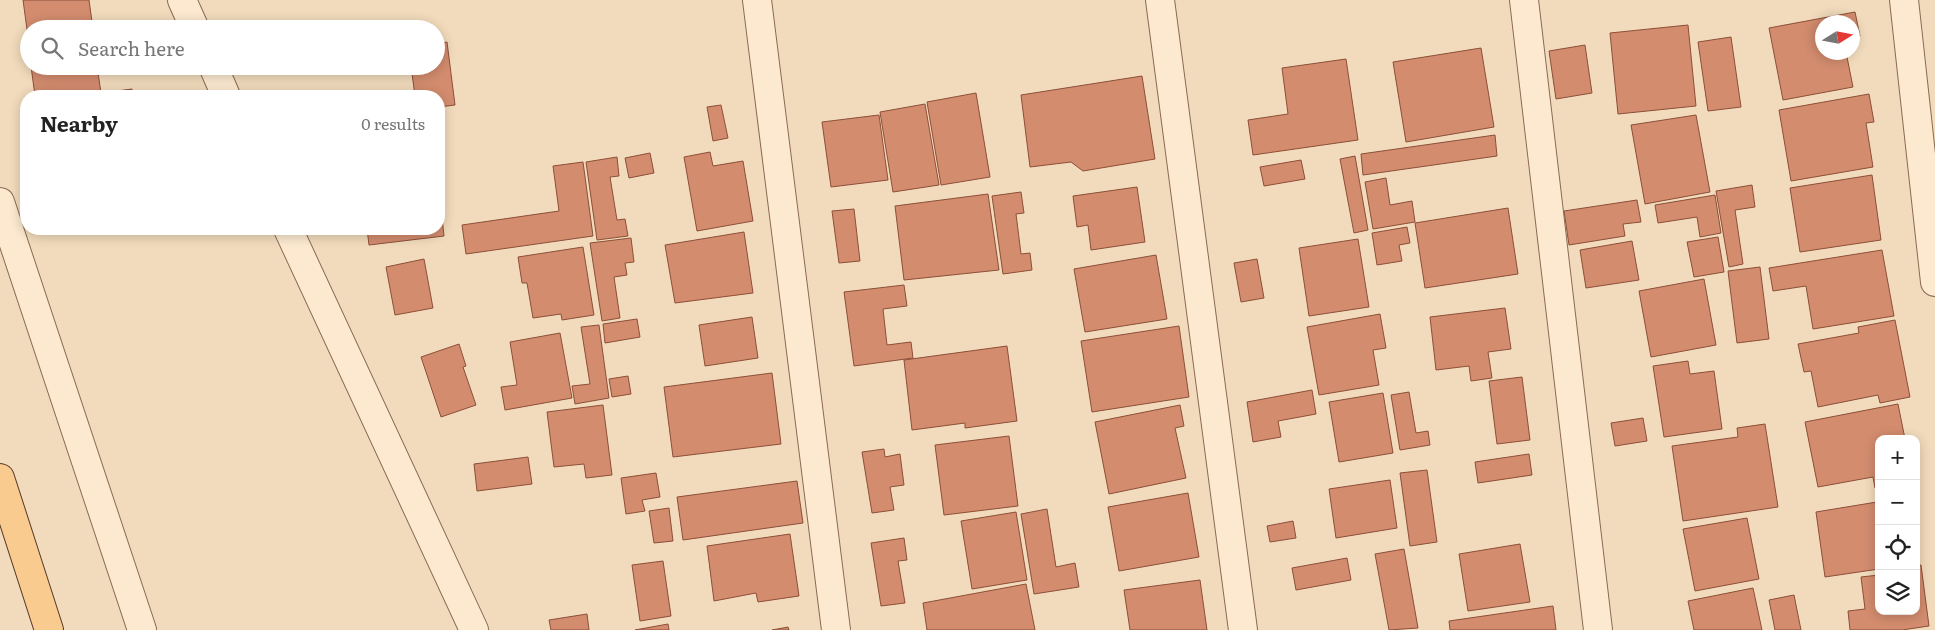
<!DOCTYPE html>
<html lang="en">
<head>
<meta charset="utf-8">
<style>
	:root { --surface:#fff; --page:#f2f2f2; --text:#222; --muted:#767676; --line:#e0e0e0 }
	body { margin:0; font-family:Literata,serif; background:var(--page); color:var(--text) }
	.controls { position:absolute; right:15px; bottom:15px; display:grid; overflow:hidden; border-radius:10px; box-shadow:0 2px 12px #0003 }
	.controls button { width:45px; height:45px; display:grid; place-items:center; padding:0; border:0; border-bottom:1px solid var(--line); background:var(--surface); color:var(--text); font:25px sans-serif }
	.compass { position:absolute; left:1815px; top:15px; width:45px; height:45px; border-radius:50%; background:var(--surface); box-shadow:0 2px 12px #0003; rotate:79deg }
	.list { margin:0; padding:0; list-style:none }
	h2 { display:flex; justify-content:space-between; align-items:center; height:65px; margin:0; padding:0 20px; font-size:21px }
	h2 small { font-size:16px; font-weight:400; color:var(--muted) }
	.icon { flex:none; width:28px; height:28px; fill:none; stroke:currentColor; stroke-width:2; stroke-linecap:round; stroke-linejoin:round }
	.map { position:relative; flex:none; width:1935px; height:630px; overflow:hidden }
	.search { position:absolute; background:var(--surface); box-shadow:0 2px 12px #0003; left:20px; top:20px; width:425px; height:55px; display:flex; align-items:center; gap:12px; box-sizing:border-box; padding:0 18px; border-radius:28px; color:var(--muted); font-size:19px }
	.panel { position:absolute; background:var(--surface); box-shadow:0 2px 12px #0003; left:20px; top:90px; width:425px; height:145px; border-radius:20px }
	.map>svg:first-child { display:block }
</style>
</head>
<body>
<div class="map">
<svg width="1935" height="630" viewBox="0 0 1935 630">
	<rect width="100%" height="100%" fill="#f2dbbc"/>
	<g fill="#d38c6e" stroke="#8c4f38">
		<path d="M 23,0 L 89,0 L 93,29 L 29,29 L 29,44 Z"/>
		<path d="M 1855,12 L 1860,36 L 1852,37 L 1852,22 L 1822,22 L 1822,52 L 1846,52 L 1853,87 L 1783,100 L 1769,28 Z"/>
		<path d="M 1688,25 L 1696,106 L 1618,114 L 1610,33 Z"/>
		<path d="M 1731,37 L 1741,107 L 1708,111 L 1698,42 Z"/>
		<path d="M 447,42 L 455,105 L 439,107 L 439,96 L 415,96 L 411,66 L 436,66 L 436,44 Z"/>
		<path d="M 1585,45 L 1592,93 L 1556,99 L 1549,51 Z"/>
		<path d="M 1481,48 L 1494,127 L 1406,142 L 1393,62 Z"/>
		<path d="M 1346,59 L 1358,140 L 1253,155 L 1248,120 L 1288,114 L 1282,68 Z"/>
		<path d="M 31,66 L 97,66 L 101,93 L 132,89 L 133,96 L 35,96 Z"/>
		<path d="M 1142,76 L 1155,159 L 1083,171 L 1071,162 L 1030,167 L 1021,95 Z"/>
		<path d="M 976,93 L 990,177 L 941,185 L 927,102 Z"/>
		<path d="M 1869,94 L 1874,122 L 1866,123 L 1873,167 L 1791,181 L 1779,110 Z"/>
		<path d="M 925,104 L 939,185 L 893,192 L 880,112 Z"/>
		<path d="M 721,105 L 728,138 L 713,141 L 707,107 Z"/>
		<path d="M 879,115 L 888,180 L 831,187 L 822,122 Z"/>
		<path d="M 1696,115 L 1710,192 L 1645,204 L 1631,125 Z"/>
		<path d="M 1495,135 L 1497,156 L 1363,175 L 1361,154 Z"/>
		<path d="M 710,152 L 713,166 L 743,161 L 753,221 L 697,231 L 684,157 Z"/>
		<path d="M 650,153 L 654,173 L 629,178 L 625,158 Z"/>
		<path d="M 1355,156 L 1368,230 L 1354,233 L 1340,159 Z"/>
		<path d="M 617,157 L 619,176 L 610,177 L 617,220 L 625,219 L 628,236 L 597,240 L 586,162 Z"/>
		<path d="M 1301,160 L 1305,179 L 1264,186 L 1260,167 Z"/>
		<path d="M 583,162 L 593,236 L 466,254 L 462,225 L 559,211 L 553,166 Z"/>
		<path d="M 1872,175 L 1881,240 L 1800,252 L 1790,188 Z"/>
		<path d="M 1386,178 L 1390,205 L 1412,201 L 1415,222 L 1373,229 L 1365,182 Z"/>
		<path d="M 1752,185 L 1755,207 L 1735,210 L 1743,264 L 1729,267 L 1716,191 Z"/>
		<path d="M 1137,187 L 1145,242 L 1091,250 L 1088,225 L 1077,227 L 1073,196 Z"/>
		<path d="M 439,189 L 444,236 L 369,245 L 367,229 L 439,229 Z"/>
		<path d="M 1021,192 L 1024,213 L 1016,214 L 1021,254 L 1030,253 L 1032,270 L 1003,274 L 992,196 Z"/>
		<path d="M 988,194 L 999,270 L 904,280 L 895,206 Z"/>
		<path d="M 1715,195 L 1721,233 L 1700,237 L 1697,217 L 1658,223 L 1655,205 Z"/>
		<path d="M 1637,200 L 1641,222 L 1623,224 L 1625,236 L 1569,245 L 1564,211 Z"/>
		<path d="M 1508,208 L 1518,274 L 1425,288 L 1415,223 Z"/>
		<path d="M 854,209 L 860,261 L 839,263 L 832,211 Z"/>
		<path d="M 1407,227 L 1410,243 L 1399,245 L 1402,261 L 1377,265 L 1372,233 Z"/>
		<path d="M 744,232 L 753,293 L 675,303 L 665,245 Z"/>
		<path d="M 1718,237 L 1724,272 L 1694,277 L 1687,242 Z"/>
		<path d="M 631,238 L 634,262 L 625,263 L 627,275 L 614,277 L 620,318 L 602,321 L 590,243 Z"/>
		<path d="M 1358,239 L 1369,307 L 1309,316 L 1299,248 Z"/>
		<path d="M 1632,241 L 1639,280 L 1586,288 L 1580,250 Z"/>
		<path d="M 583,247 L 594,315 L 562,320 L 561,314 L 533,318 L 527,283 L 522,283 L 518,257 Z"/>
		<path d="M 1882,250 L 1894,316 L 1813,329 L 1806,286 L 1773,291 L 1769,268 Z"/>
		<path d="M 1156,255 L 1167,319 L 1085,332 L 1074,269 Z"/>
		<path d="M 424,259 L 433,308 L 395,315 L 386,267 Z"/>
		<path d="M 1257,259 L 1264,298 L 1241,302 L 1234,263 Z"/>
		<path d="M 1760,267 L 1769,339 L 1737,343 L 1728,271 Z"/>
		<path d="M 1704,279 L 1716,345 L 1651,357 L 1639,291 Z"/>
		<path d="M 904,285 L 907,306 L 883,309 L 887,345 L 911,342 L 913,358 L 854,366 L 844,292 Z"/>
		<path d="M 1505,308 L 1511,349 L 1488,352 L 1492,378 L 1471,381 L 1469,366 L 1436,370 L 1430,317 Z"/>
		<path d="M 1380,314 L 1386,348 L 1373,350 L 1379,385 L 1319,395 L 1307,327 Z"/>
		<path d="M 752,317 L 758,358 L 705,366 L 699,325 Z"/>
		<path d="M 637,319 L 640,337 L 605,343 L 603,324 Z"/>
		<path d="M 1895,320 L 1910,397 L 1880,403 L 1878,395 L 1818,407 L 1811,371 L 1804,372 L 1798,344 L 1859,333 L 1858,327 Z"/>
		<path d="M 599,325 L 609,398 L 575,404 L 572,386 L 590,384 L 581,327 Z"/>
		<path d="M 1179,326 L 1189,397 L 1092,412 L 1081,341 Z"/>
		<path d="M 560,333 L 572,398 L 505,410 L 501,387 L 517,385 L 510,342 Z"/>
		<path d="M 459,344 L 466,366 L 463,367 L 476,405 L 441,417 L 421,357 Z"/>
		<path d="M 1007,346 L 1017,421 L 965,428 L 965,423 L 912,430 L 904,360 Z"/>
		<path d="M 1688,361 L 1690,374 L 1714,371 L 1722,429 L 1664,437 L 1653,366 Z"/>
		<path d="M 772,373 L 781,444 L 673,457 L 664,387 Z"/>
		<path d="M 628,376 L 631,394 L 612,397 L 609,379 Z"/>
		<path d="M 1522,377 L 1530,440 L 1497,444 L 1489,381 Z"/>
		<path d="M 1312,390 L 1316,414 L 1278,421 L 1281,437 L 1253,442 L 1247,402 Z"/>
		<path d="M 1409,392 L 1416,433 L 1428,431 L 1430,445 L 1400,450 L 1391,395 Z"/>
		<path d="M 1383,393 L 1393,453 L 1339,462 L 1329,402 Z"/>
		<path d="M 1898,404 L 1905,439 L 1879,439 L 1879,487 L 1875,488 L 1873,477 L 1818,487 L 1805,422 Z"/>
		<path d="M 603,405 L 612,475 L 586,478 L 584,464 L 554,467 L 547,412 Z"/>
		<path d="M 1180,405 L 1184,426 L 1175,428 L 1186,478 L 1109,494 L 1095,422 Z"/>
		<path d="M 1643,418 L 1647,441 L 1615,446 L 1611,423 Z"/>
		<path d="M 1765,424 L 1778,507 L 1683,521 L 1672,446 L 1738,437 L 1737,428 Z"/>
		<path d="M 1009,436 L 1018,506 L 944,515 L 935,445 Z"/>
		<path d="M 884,449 L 885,457 L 900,454 L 904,485 L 890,487 L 894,510 L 872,513 L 862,452 Z"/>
		<path d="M 1529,454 L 1532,475 L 1478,483 L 1475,462 Z"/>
		<path d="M 528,457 L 532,484 L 477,491 L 474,464 Z"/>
		<path d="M 1427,470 L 1437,542 L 1410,546 L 1400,473 Z"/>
		<path d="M 656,473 L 660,497 L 642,500 L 645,511 L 626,514 L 621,478 Z"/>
		<path d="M 1390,480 L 1397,528 L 1336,538 L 1329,489 Z"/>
		<path d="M 797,481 L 803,523 L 683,540 L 677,497 Z"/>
		<path d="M 1188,493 L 1199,557 L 1119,571 L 1108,507 Z"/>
		<path d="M 1877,502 L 1879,569 L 1825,577 L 1816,512 Z"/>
		<path d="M 669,508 L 673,541 L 654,543 L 649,511 Z"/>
		<path d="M 1047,509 L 1056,567 L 1075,563 L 1079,587 L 1034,594 L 1021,514 Z"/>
		<path d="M 1016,512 L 1027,580 L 972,589 L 961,521 Z"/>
		<path d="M 1747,518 L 1759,579 L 1695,591 L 1683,529 Z"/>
		<path d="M 1293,521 L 1296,538 L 1270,542 L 1267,526 Z"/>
		<path d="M 790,534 L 799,596 L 758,602 L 756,593 L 714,601 L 707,546 Z"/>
		<path d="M 904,538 L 907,560 L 898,561 L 905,603 L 881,606 L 871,543 Z"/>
		<path d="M 1520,544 L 1530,602 L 1468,611 L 1459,554 Z"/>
		<path d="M 1404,549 L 1418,628 L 1389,630 L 1375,554 Z"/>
		<path d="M 1347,558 L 1351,580 L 1296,590 L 1292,568 Z"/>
		<path d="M 663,561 L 671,616 L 640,621 L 632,565 Z"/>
		<path d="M 1916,565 L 1921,565 L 1929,626 L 1902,630 L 1850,630 L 1848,611 L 1865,609 L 1861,577 L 1879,575 L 1879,611 L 1916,611 Z"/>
		<path d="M 1200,580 L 1207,630 L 1130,630 L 1124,590 Z"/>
		<path d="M 1026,584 L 1035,630 L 927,630 L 923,603 Z"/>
		<path d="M 1753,588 L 1762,630 L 1694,630 L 1688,601 Z"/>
		<path d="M 1794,595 L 1801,630 L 1775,630 L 1769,600 Z"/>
		<path d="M 1553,606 L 1556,630 L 1450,630 L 1449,621 Z"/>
		<path d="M 587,614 L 589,630 L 551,630 L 549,620 Z"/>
		<path d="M 668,624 L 669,630 L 635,630 Z"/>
		<path d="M 788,627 L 789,630 L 772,630 Z"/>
	</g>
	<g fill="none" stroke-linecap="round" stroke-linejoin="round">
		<defs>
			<g id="minor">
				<path d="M 182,0 L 195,29"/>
				<path d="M 757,0 L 836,630"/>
				<path d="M 1160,0 L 1243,630"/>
				<path d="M 1524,0 L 1598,630"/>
				<path d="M 1904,0 L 1935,282"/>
				<path d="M 213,66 L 226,96"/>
				<path d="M 0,202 L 142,630"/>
				<path d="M 288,229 L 474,630"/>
			</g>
			<path id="primary" d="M 0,478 L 49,630"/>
		</defs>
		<use href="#minor" stroke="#8a6a54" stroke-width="30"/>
		<use href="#primary" stroke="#573929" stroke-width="30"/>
		<use href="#minor" stroke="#fce9d0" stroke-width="28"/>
		<use href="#primary" stroke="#f9cb8f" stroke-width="28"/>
	</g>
</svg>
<div class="controls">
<button>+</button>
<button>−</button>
<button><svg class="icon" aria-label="locate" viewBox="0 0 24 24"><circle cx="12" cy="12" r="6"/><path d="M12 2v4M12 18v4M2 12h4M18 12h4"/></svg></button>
<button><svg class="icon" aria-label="layers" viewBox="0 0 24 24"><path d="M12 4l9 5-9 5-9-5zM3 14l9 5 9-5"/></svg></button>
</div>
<svg class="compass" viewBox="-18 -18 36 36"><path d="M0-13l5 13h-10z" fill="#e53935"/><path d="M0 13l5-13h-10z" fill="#767676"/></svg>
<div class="search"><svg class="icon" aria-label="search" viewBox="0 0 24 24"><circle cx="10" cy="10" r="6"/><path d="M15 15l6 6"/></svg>Search here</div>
<section class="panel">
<h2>Nearby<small>0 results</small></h2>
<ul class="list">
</ul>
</section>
</div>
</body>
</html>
